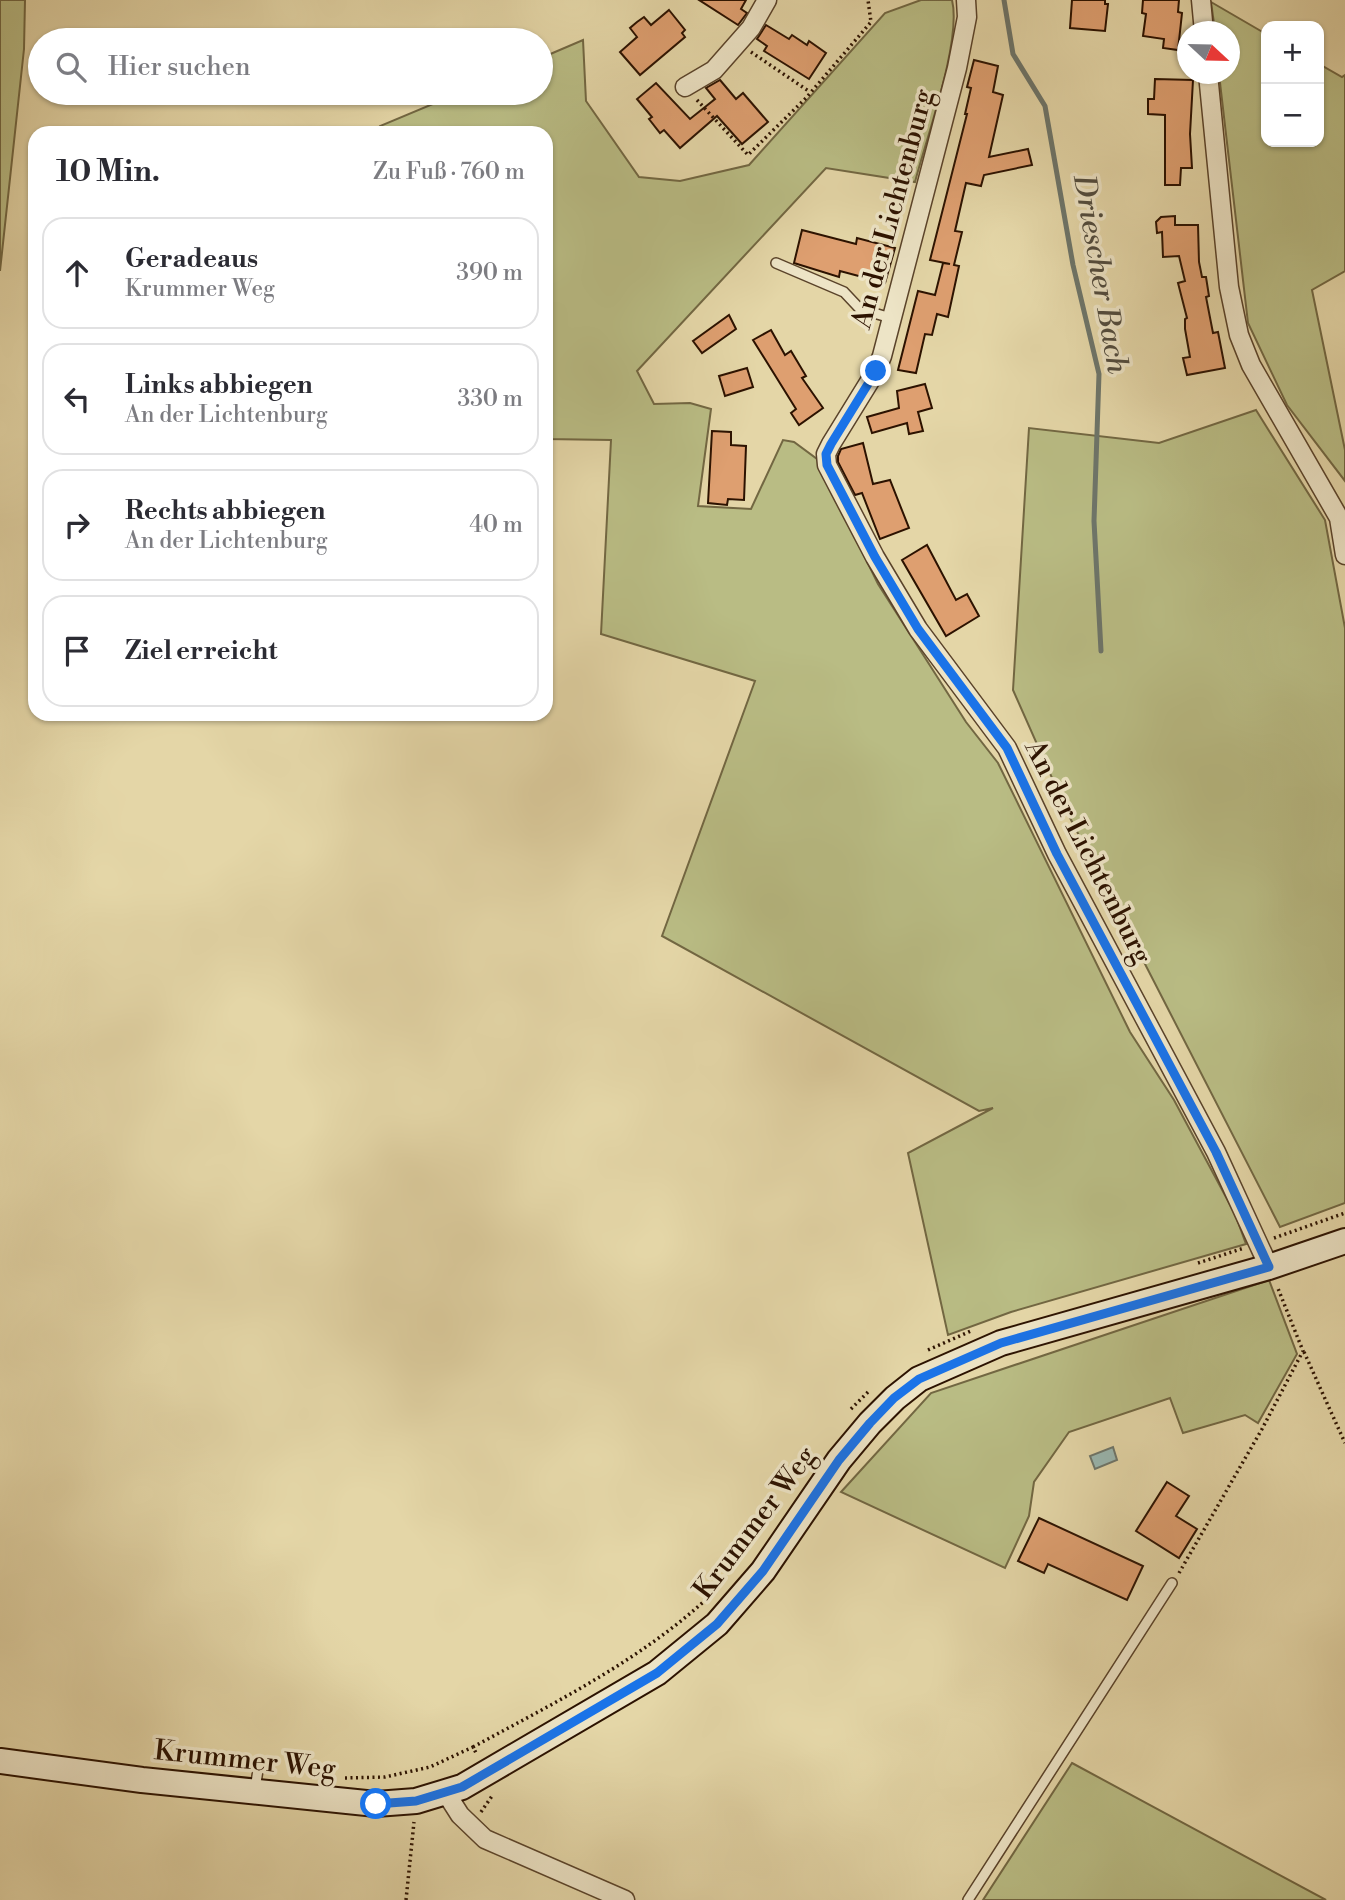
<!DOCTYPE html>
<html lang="de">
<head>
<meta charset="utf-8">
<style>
	:root { --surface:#fff; --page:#f2f2f3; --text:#2b2b33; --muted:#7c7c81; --line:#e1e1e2 }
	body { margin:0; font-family:"Libre Bodoni",serif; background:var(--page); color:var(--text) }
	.controls { position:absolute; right:21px; top:21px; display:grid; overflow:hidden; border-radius:14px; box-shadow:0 2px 5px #0004 }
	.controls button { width:63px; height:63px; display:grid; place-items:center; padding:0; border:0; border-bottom:2px solid var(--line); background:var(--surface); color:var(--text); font:35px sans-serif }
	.compass { position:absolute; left:1177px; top:21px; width:63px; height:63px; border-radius:50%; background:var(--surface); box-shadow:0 2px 5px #0004; rotate:112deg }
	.stop { position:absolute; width:21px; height:21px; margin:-16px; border:5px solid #1a73e8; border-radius:50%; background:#fff }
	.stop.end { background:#1a73e8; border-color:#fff; box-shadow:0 2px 7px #0008 }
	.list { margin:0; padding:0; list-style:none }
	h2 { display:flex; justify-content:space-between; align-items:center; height:91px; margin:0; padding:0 28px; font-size:30px }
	h2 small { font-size:23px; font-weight:400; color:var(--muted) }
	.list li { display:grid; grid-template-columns:46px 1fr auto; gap:21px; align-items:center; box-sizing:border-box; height:112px; margin:0 14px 14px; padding:0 14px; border:2px solid var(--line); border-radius:21px }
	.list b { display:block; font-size:26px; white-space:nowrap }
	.list p { margin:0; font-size:23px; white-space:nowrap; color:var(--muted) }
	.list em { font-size:23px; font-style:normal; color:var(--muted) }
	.icon { flex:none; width:38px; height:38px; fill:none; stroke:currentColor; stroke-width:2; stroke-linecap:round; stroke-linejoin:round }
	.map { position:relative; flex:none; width:1345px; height:1900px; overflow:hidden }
	.search { position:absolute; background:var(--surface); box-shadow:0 2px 5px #0004; left:28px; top:28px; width:525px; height:77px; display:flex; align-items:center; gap:18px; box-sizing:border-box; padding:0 24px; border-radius:38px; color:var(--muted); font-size:26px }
	.panel { position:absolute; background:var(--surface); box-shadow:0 2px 5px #0004; left:28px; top:126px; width:525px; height:595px; border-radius:21px }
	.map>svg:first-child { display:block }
</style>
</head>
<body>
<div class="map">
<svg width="1345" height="1900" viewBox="0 0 1345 1900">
	<rect width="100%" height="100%" fill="#e4d6a7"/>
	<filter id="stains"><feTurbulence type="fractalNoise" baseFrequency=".00286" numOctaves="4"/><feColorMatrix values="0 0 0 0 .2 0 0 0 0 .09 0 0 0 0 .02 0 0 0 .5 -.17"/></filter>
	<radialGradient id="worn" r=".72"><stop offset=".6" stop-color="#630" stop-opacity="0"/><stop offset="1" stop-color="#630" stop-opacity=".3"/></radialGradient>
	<g fill="#b9bc84" stroke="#726742" stroke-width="2">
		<path d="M 0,0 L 25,0 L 24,49 L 0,271 Z"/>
		<path d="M 921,0 L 952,0 C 962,40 926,139 915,182 L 826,168 L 637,371 L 654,404 L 690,403 L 711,409 L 698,506 L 751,509 L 783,440 L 794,442 L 817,459 L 878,584 L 966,722 L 998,763 L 1130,1032 L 1174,1100 L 1235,1214 L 1246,1244 L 1011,1312 L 948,1335 L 908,1153 L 993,1108 L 979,1111 L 662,936 L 755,681 L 601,634 L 611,440 L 546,439 L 546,133 L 381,133 L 380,126 L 459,93 L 541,93 L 541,58 L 583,40 L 586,101 L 639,177 L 680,181 L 749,165 L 885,13 Z"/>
		<path d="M 1211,2 L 1266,34 L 1266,142 L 1319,142 L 1319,64 L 1342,77 L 1345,75 L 1345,271 L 1312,290 L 1345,450 L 1345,481 L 1287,405 L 1248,323 L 1219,74 L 1230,74 L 1230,32 L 1215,31 Z"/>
		<path d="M 1256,410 L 1325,520 L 1345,628 L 1345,1203 L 1280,1227 L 1068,814 L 1013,690 L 1029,428 L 1159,443 Z"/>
		<path d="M 1269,1280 L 1297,1354 L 1258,1423 L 1245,1415 L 1183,1433 L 1170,1398 L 1069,1432 L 1034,1482 L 1029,1516 L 1005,1568 L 841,1492 L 931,1393 Z"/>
		<path d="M 1072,1763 L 1326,1900 L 983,1900 Z"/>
	</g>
	<path fill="#99b7b1" stroke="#6d756a" stroke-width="2" d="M 1113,1447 L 1117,1460 L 1095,1469 L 1090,1456 Z"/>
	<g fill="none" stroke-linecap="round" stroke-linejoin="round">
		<path stroke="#6d756a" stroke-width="5" d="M 1004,0 L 1013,54 L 1045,106 L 1073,265 L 1099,374 L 1094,521 L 1101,651"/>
	</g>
	<g fill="#de9f70" stroke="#2c1200" stroke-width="2">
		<path d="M 699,0 L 746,0 L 741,9 L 747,13 L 738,25 Z"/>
		<path d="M 1072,0 L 1105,0 L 1105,4 L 1108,4 L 1105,31 L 1070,28 Z"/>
		<path d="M 1143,0 L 1179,0 L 1178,12 L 1182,13 L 1178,50 L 1163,48 L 1164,39 L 1143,36 L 1146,14 L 1142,13 Z"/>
		<path d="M 669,10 L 685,30 L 682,33 L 685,37 L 640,75 L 620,52 L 637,37 L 630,28 L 637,22 L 644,17 L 651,25 Z"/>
		<path d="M 766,25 L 789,39 L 792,35 L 807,45 L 809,41 L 826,53 L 809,79 L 764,51 L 767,46 L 757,39 Z"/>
		<path d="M 974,60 L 998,66 L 993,92 L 1003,95 L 989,157 L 1028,149 L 1032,165 L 984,175 L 981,186 L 966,183 L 955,231 L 962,232 L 954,265 L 959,266 L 948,317 L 937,314 L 932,335 L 925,334 L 916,373 L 898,370 L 918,291 L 935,295 L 943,263 L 950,264 L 930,260 L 967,114 L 965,114 L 971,88 L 967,87 Z"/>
		<path d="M 1155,79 L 1193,80 L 1190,134 L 1192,168 L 1181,168 L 1180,185 L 1165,185 L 1165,115 L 1148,114 L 1148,99 L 1154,99 Z"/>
		<path d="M 720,80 L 736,99 L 743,93 L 768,122 L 742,144 L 717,116 L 680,148 L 664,130 L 660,133 L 649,119 L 652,117 L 637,99 L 656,83 L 690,119 L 715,99 L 706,88 Z"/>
		<path d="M 1175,216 L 1175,225 L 1198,225 L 1199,262 L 1202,277 L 1206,277 L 1209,296 L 1206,297 L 1213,333 L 1218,332 L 1225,368 L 1187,375 L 1183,358 L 1190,357 L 1185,329 L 1185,319 L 1187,318 L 1178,283 L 1185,281 L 1179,256 L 1163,257 L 1162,232 L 1157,233 L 1156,222 L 1161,217 Z"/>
		<path d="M 802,230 L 856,244 L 857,238 L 895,248 L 885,283 L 840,271 L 839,277 L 794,263 Z"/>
		<path d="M 729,315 L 736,329 L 702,353 L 693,341 Z"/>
		<path d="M 771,330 L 785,355 L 791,351 L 806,376 L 802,378 L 823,408 L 799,425 L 791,413 L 796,409 L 753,340 Z"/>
		<path d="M 747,368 L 753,387 L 725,396 L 719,376 Z"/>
		<path d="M 925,384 L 932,408 L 918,412 L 923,431 L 909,434 L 907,423 L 872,433 L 867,417 L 899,408 L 897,391 Z"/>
		<path d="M 712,431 L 731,432 L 731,445 L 746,446 L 744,500 L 728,499 L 727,505 L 708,503 Z"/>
		<path d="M 863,443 L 873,484 L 890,480 L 909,528 L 880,539 L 862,493 L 855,495 L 838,462 L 838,456 L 841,449 Z"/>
		<path d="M 927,545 L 956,600 L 967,594 L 979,616 L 946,636 L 902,560 Z"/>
		<path d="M 1167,1482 L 1189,1496 L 1176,1516 L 1197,1529 L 1179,1558 L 1136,1531 Z"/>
		<path d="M 1039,1518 L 1143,1566 L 1127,1600 L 1048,1564 L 1044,1573 L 1018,1561 Z"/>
	</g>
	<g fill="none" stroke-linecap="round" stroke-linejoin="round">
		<defs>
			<g id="lane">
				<path d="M 776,263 L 844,292 L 860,309 L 891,318"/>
				<path d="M 255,1789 L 258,1770"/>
				<path d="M 968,1900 L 1172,1583"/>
			</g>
			<g id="street">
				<path d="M 966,0 L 967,17 L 957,68 L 882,356 L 876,371 L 831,444 L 826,454 L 827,465 L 875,557 L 918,629 L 1007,748 L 1057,854 L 1216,1152 L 1269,1267"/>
				<path d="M 1201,0 L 1204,32"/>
				<path d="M 1208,74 L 1229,287 L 1239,335 L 1251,365 L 1339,518 L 1345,555"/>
				<path d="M 685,87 L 714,70 L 751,28 L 767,0"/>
				<path d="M 446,1793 L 460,1815 L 485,1839 L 625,1900"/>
			</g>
			<path id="secondary" d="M 0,1761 L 142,1780 L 376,1804 L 416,1801 L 462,1787 L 657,1673 L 717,1624 L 763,1571 L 839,1460 L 870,1423 L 895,1398 L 919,1379 L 1001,1343 L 1269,1267 L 1345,1241"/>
		</defs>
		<use href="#lane" stroke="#5a432a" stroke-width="12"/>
		<use href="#street" stroke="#5a432a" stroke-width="21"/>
		<use href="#secondary" stroke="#2c1200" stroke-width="28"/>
		<g stroke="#2c1200" stroke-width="3.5" stroke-dasharray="2 3.5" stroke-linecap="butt">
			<path d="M 751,52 L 810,92"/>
			<path d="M 697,100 L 748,155 L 806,98 L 871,22 L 868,0"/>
			<path d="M 1274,1238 L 1345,1213"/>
			<path d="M 1198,1263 L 1244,1248"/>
			<path d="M 928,1350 L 973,1330"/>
			<path d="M 1304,1352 L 1345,1443"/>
			<path d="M 851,1409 L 868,1392"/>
			<path d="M 1179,1573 L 1262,1429 L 1303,1351 L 1277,1286"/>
			<path d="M 473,1747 C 556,1702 643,1659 712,1594"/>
			<path d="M 345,1778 L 385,1777 L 430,1767 L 473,1747 L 477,1755"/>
			<path d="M 481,1812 L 492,1796"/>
			<path d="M 406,1900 L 414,1822"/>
		</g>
		<use href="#lane" stroke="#ede4c6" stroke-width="9"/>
		<use href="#street" stroke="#ede4c6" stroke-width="18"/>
		<use href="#secondary" stroke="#ede4c6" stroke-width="24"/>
	</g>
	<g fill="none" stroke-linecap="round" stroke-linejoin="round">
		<path stroke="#1a73e8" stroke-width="9" d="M 376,1804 L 416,1801 L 462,1787 L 657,1673 L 717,1624 L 763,1571 L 839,1460 L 870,1423 L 894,1398 L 919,1379 L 1001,1343 L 1269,1267 L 1216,1152 L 1057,854 L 1007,748 L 918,629 L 875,557 L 827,465 L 826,454 L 831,444 L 876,371"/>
	</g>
	<g text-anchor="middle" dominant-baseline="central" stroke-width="7" stroke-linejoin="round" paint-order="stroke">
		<g font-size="28" fill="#2c1200" stroke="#ede4c6">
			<text transform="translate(893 209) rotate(-75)">An der Lichtenburg</text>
			<text transform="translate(1088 852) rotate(63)">An der Lichtenburg</text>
			<text transform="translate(755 1523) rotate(-53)">Krummer Weg</text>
			<text transform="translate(245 1760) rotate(6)">Krummer Weg</text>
		</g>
		<g font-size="30" font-style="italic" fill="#524c3e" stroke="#ede4c6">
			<text transform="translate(1100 274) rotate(80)">Driescher Bach</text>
		</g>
	</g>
	<rect width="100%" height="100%" filter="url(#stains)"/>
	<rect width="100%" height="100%" fill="url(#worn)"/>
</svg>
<div class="controls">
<button>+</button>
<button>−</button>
</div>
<svg class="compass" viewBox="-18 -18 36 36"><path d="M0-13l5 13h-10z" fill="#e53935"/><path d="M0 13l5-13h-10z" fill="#7c7c81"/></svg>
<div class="stop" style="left:376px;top:1804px"></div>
<div class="stop end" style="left:876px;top:371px"></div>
<div class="search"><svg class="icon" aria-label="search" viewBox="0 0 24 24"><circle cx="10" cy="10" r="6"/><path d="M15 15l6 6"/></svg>Hier suchen</div>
<section class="panel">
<h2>10 Min.<small>Zu Fuß · 760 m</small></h2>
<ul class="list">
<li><svg class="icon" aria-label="ahead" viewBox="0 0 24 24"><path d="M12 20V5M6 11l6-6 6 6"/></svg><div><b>Geradeaus</b><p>Krummer Weg</p></div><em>390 m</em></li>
<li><svg class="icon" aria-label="left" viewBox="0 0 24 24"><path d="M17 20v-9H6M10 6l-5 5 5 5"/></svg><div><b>Links abbiegen</b><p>An der Lichtenburg</p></div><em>330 m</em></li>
<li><svg class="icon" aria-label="right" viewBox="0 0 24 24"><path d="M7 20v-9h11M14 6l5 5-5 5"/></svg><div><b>Rechts abbiegen</b><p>An der Lichtenburg</p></div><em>40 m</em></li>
<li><svg class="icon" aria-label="arrive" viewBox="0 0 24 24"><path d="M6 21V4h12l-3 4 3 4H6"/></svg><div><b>Ziel erreicht</b></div></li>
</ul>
</section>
</div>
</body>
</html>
